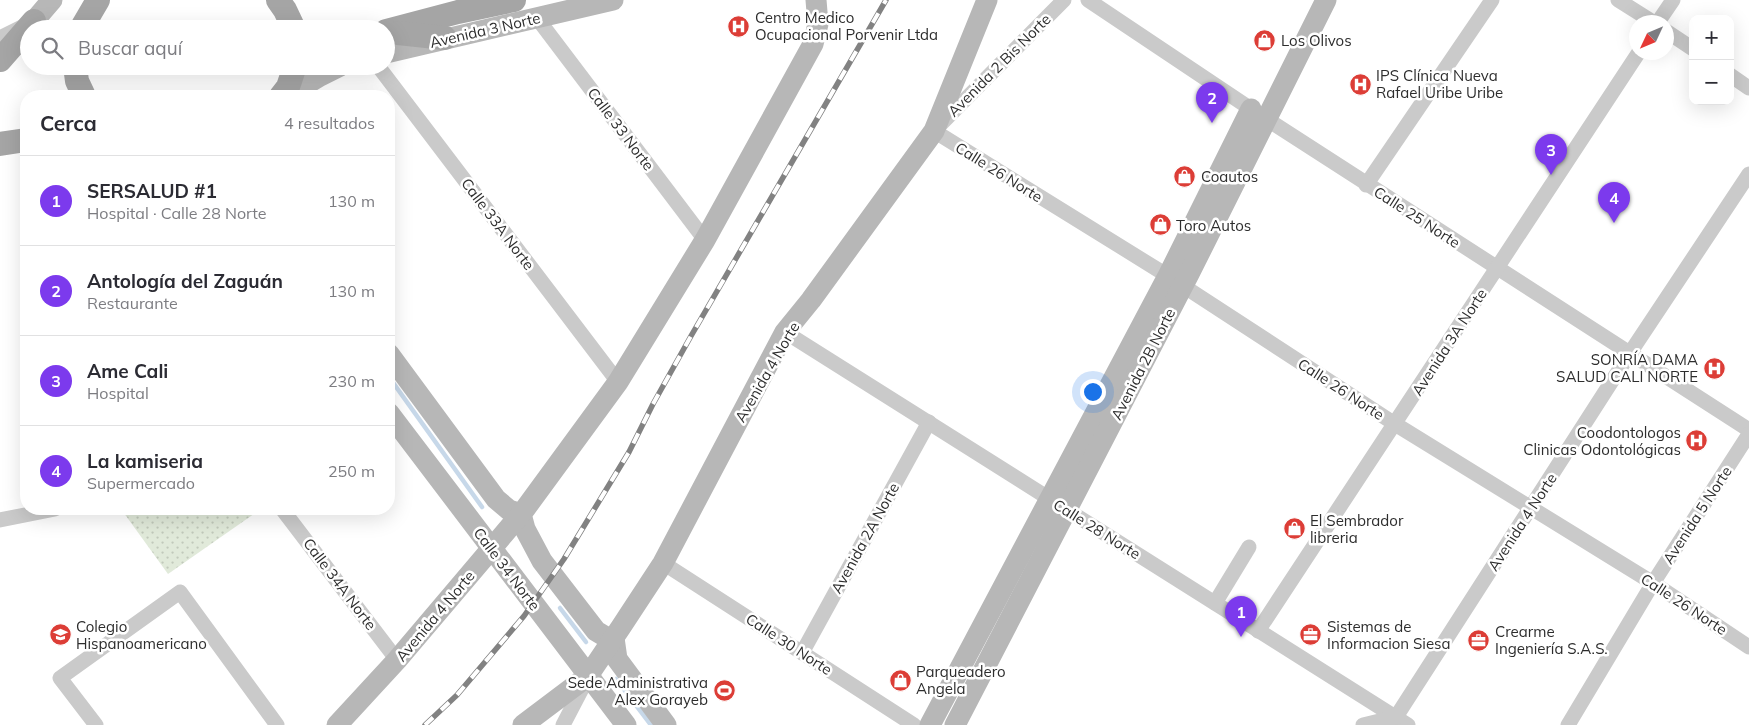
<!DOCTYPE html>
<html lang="es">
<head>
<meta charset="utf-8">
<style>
	:root { --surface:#fff; --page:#f2f2f3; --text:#2b2b33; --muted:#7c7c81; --line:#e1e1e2; --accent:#7c3aed }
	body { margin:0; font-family:Mulish,sans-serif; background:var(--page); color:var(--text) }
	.controls { position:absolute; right:15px; top:15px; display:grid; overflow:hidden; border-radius:10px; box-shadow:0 5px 20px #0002 }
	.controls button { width:45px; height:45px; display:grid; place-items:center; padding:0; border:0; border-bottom:1px solid var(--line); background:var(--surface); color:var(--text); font:25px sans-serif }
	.compass { position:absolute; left:1629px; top:15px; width:45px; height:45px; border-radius:50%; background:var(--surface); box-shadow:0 5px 20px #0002; rotate:226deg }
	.you { position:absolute; left:1092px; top:391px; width:18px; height:18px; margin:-12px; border:4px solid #fff; border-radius:50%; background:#1a73e8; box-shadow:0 0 0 8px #1a73e833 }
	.badge { display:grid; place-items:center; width:32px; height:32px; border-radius:50%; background:var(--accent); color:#fff; font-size:16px; font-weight:700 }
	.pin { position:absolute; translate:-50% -41px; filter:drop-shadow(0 1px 2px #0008) }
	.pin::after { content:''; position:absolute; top:26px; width:18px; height:15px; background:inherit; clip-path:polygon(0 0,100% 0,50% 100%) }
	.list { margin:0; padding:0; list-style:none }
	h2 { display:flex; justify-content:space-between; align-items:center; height:65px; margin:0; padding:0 20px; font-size:21px }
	h2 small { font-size:16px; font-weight:400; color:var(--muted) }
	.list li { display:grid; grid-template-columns:32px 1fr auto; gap:15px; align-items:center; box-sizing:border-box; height:90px; padding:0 20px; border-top:1px solid var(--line) }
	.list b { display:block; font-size:19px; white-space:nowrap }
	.list p { margin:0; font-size:16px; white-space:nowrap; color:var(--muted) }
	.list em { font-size:16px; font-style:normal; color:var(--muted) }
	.icon { flex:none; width:28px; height:28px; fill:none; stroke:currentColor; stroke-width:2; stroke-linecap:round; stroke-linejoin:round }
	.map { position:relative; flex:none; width:1749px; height:725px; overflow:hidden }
	.search { position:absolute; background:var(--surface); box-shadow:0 5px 20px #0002; left:20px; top:20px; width:375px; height:55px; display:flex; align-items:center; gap:12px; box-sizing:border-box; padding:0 18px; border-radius:28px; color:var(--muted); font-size:19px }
	.panel { position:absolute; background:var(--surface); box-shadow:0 5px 20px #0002; left:20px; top:90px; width:375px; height:425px; border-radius:20px }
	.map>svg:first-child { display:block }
</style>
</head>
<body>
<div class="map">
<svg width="1749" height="725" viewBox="0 0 1749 725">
	<defs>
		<pattern id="grass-dots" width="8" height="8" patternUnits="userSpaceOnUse" patternTransform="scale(1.25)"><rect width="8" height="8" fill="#e1eada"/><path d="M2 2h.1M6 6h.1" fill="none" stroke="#c1c9bb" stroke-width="1.8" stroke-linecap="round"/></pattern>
	</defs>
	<rect width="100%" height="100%" fill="#fff"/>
	<path fill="url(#grass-dots)" d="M 121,509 L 261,509 L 168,574 Z"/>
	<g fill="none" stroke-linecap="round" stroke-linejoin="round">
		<g stroke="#c7d8e9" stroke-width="4.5">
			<path d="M 389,377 L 482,507"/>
			<path d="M 560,608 L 586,642"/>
			<path d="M 616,679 L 651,725"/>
		</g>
		<g stroke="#cacaca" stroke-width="15">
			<path d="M 1064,0 L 934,131 L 1168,276 L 1395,424 L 1653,583 L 1749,647"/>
			<path d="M 1088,0 L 1251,109 L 1749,430"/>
			<path d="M 1618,0 L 1653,22"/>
			<path d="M 537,18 L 705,240"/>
			<path d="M 1658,22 L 1673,0"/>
			<path d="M 1666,31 L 1693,49"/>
			<path d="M 0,38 L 24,26"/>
			<path d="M 378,66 L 618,382"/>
			<path d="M 1730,75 L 1749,88"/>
			<path d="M 1366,185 L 1492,0"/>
			<path d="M 785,332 L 1408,725"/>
			<path d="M 282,509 L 397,660"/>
			<path d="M 0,520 L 55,509"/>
			<path d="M 663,563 L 914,725"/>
			<path d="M 1215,603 L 1249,547"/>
			<path d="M 1258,631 L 1639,52"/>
			<path d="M 802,653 L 929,422"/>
			<path d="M 96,725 L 60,678 L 180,592 L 277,725"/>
			<path d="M 563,725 L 587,679"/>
			<path d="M 1363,725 L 1396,717 L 1630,353 L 1749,174"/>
			<path d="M 1568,725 L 1653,583 L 1749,434"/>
		</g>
		<g stroke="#b7b7b7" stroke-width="21">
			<path d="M 34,21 L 52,0"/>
			<path d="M 386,53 L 613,0"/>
			<path d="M 287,96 L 320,76 L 340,66"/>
			<path d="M 389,354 L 496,499 L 509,510 L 521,514 L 525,529 L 542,561 L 596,631 L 606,637 L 614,638 L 617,659 L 666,725"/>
			<path d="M 389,413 L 626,725"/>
			<path d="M 337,725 L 397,660 L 525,509 L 618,382 L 705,240 L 813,44 L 818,24 L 816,0"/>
			<path d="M 523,725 L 588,676 L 621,627 L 663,563 L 785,332 L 811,300 L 934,131 L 987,0"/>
			<path d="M 930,725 L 1168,276 L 1251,109"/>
			<path d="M 955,725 L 1189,274 L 1326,0"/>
		</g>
		<g stroke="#a5a5a5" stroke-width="24">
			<path d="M 278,0 L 285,10 L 294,29"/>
			<path d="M 81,29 L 98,0"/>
			<path d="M 386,31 L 458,12 L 514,0"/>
			<path d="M 398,33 L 445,38"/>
			<path d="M 0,60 L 34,21"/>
			<path d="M 75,66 L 77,81 L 84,96"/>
			<path d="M 281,96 L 288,87 L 295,66"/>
			<path d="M 0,144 L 26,140"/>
		</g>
		<defs>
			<path id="rail" d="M 425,725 L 457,695 L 524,616 L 564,559 L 629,452 L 653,404 L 691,336 L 886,0"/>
		</defs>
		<use href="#rail" stroke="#828282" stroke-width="5.5"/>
		<use href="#rail" stroke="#fff" stroke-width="4" stroke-dasharray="11" stroke-linecap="butt"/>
	</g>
	<defs>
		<symbol id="hospital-disc" viewBox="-11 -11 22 22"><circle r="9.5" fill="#dc3d36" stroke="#fff"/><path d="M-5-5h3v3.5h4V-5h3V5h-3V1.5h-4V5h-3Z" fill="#fff"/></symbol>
		<symbol id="shop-disc" viewBox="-11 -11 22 22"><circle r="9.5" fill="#dc3d36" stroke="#fff"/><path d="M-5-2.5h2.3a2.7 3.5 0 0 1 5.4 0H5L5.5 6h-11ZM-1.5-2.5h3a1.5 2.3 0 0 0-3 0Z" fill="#fff"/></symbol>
		<symbol id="university-disc" viewBox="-11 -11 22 22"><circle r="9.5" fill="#dc3d36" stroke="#fff"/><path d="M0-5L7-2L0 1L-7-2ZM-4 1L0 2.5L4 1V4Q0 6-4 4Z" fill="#fff"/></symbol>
		<symbol id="office-disc" viewBox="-11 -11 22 22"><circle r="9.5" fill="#dc3d36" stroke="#fff"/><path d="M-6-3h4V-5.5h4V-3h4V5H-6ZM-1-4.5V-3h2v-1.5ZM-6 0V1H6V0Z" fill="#fff"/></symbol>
		<symbol id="stadium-disc" viewBox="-11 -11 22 22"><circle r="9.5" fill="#dc3d36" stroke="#fff"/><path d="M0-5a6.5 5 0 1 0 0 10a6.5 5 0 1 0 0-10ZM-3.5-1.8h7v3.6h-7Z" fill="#fff"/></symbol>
	</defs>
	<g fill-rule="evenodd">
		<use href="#hospital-disc" x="726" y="14" width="25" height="25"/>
		<use href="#shop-disc" x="1252" y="28" width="25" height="25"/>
		<use href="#hospital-disc" x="1348" y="72" width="25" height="25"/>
		<use href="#shop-disc" x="1172" y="164" width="25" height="25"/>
		<use href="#shop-disc" x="1148" y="212" width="25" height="25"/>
		<use href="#hospital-disc" x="1702" y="356" width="25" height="25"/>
		<use href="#hospital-disc" x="1684" y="428" width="25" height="25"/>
		<use href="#shop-disc" x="1282" y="516" width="25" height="25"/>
		<use href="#university-disc" x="48" y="622" width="25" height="25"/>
		<use href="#office-disc" x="1298" y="622" width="25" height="25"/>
		<use href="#office-disc" x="1466" y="628" width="25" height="25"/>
		<use href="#shop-disc" x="888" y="668" width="25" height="25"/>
		<use href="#stadium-disc" x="712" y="678" width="25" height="25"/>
	</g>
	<g text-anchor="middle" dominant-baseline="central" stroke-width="5" stroke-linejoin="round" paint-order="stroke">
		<g font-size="15" fill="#2d2d2d" stroke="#fff" text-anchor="start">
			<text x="755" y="17">Centro Medico<tspan x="755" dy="17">Ocupacional Porvenir Ltda</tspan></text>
			<text x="1281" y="40">Los Olivos</text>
			<text x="1376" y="75">IPS Clínica Nueva<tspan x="1376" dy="17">Rafael Uribe Uribe</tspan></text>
			<text x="1201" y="176">Coautos</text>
			<text x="1176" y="225">Toro Autos</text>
			<text x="1698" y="359" text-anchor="end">SONRÍA DAMA<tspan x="1698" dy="17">SALUD CALI NORTE</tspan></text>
			<text x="1681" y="432" text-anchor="end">Coodontologos<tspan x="1681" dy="17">Clinicas Odontológicas</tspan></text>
			<text x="1310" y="520">El Sembrador<tspan x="1310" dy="17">libreria</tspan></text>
			<text x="76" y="626">Colegio<tspan x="76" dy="17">Hispanoamericano</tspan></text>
			<text x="1327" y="626">Sistemas de<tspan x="1327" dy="17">Informacion Siesa</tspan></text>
			<text x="1495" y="631">Crearme<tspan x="1495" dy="17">Ingeniería S.A.S.</tspan></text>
			<text x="916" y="671">Parqueadero<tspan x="916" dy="17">Angela</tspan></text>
			<text x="708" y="682" text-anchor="end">Sede Administrativa<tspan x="708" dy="17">Alex Gorayeb</tspan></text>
		</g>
		<g font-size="15" fill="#2d2d2d" stroke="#fff">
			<text transform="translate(485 30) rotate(-13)">Avenida 3 Norte</text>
			<text transform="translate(999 65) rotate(-45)">Avenida 2 Bis Norte</text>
			<text transform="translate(621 129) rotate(53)">Calle 33 Norte</text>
			<text transform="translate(999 172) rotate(32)">Calle 26 Norte</text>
			<text transform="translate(1417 217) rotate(33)">Calle 25 Norte</text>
			<text transform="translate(498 224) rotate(53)">Calle 33A Norte</text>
			<text transform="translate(1449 342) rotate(-57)">Avenida 3A Norte</text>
			<text transform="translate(1143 364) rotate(-63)">Avenida 2B Norte</text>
			<text transform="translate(767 372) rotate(-60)">Avenida 4 Norte</text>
			<text transform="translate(1341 389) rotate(33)">Calle 26 Norte</text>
			<text transform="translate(1697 515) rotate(-57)">Avenida 5 Norte</text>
			<text transform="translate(1522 522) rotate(-57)">Avenida 4 Norte</text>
			<text transform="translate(1097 529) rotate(32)">Calle 28 Norte</text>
			<text transform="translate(865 538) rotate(-61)">Avenida 2A Norte</text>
			<text transform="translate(507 569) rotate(53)">Calle 34 Norte</text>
			<text transform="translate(340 584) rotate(53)">Calle 34A Norte</text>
			<text transform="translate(1684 604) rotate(33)">Calle 26 Norte</text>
			<text transform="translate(435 616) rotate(-50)">Avenida 4 Norte</text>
			<text transform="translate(789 644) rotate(33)">Calle 30 Norte</text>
		</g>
	</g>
</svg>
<div class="controls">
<button>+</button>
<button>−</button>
</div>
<svg class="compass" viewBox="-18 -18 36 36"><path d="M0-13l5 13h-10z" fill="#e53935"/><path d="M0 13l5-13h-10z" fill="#7c7c81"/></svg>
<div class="you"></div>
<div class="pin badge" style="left:1241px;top:637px">1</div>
<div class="pin badge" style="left:1212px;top:123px">2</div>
<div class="pin badge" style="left:1551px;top:175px">3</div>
<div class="pin badge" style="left:1614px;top:223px">4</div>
<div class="search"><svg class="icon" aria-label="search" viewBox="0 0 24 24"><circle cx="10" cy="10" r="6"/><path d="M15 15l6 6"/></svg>Buscar aquí</div>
<section class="panel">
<h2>Cerca<small>4 resultados</small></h2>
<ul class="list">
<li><span class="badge">1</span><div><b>SERSALUD #1</b><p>Hospital · Calle 28 Norte</p></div><em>130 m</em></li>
<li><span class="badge">2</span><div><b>Antología del Zaguán</b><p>Restaurante</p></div><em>130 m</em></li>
<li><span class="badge">3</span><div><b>Ame Cali</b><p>Hospital</p></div><em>230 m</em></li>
<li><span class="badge">4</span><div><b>La kamiseria</b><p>Supermercado</p></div><em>250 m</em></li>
</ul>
</section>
</div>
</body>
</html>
